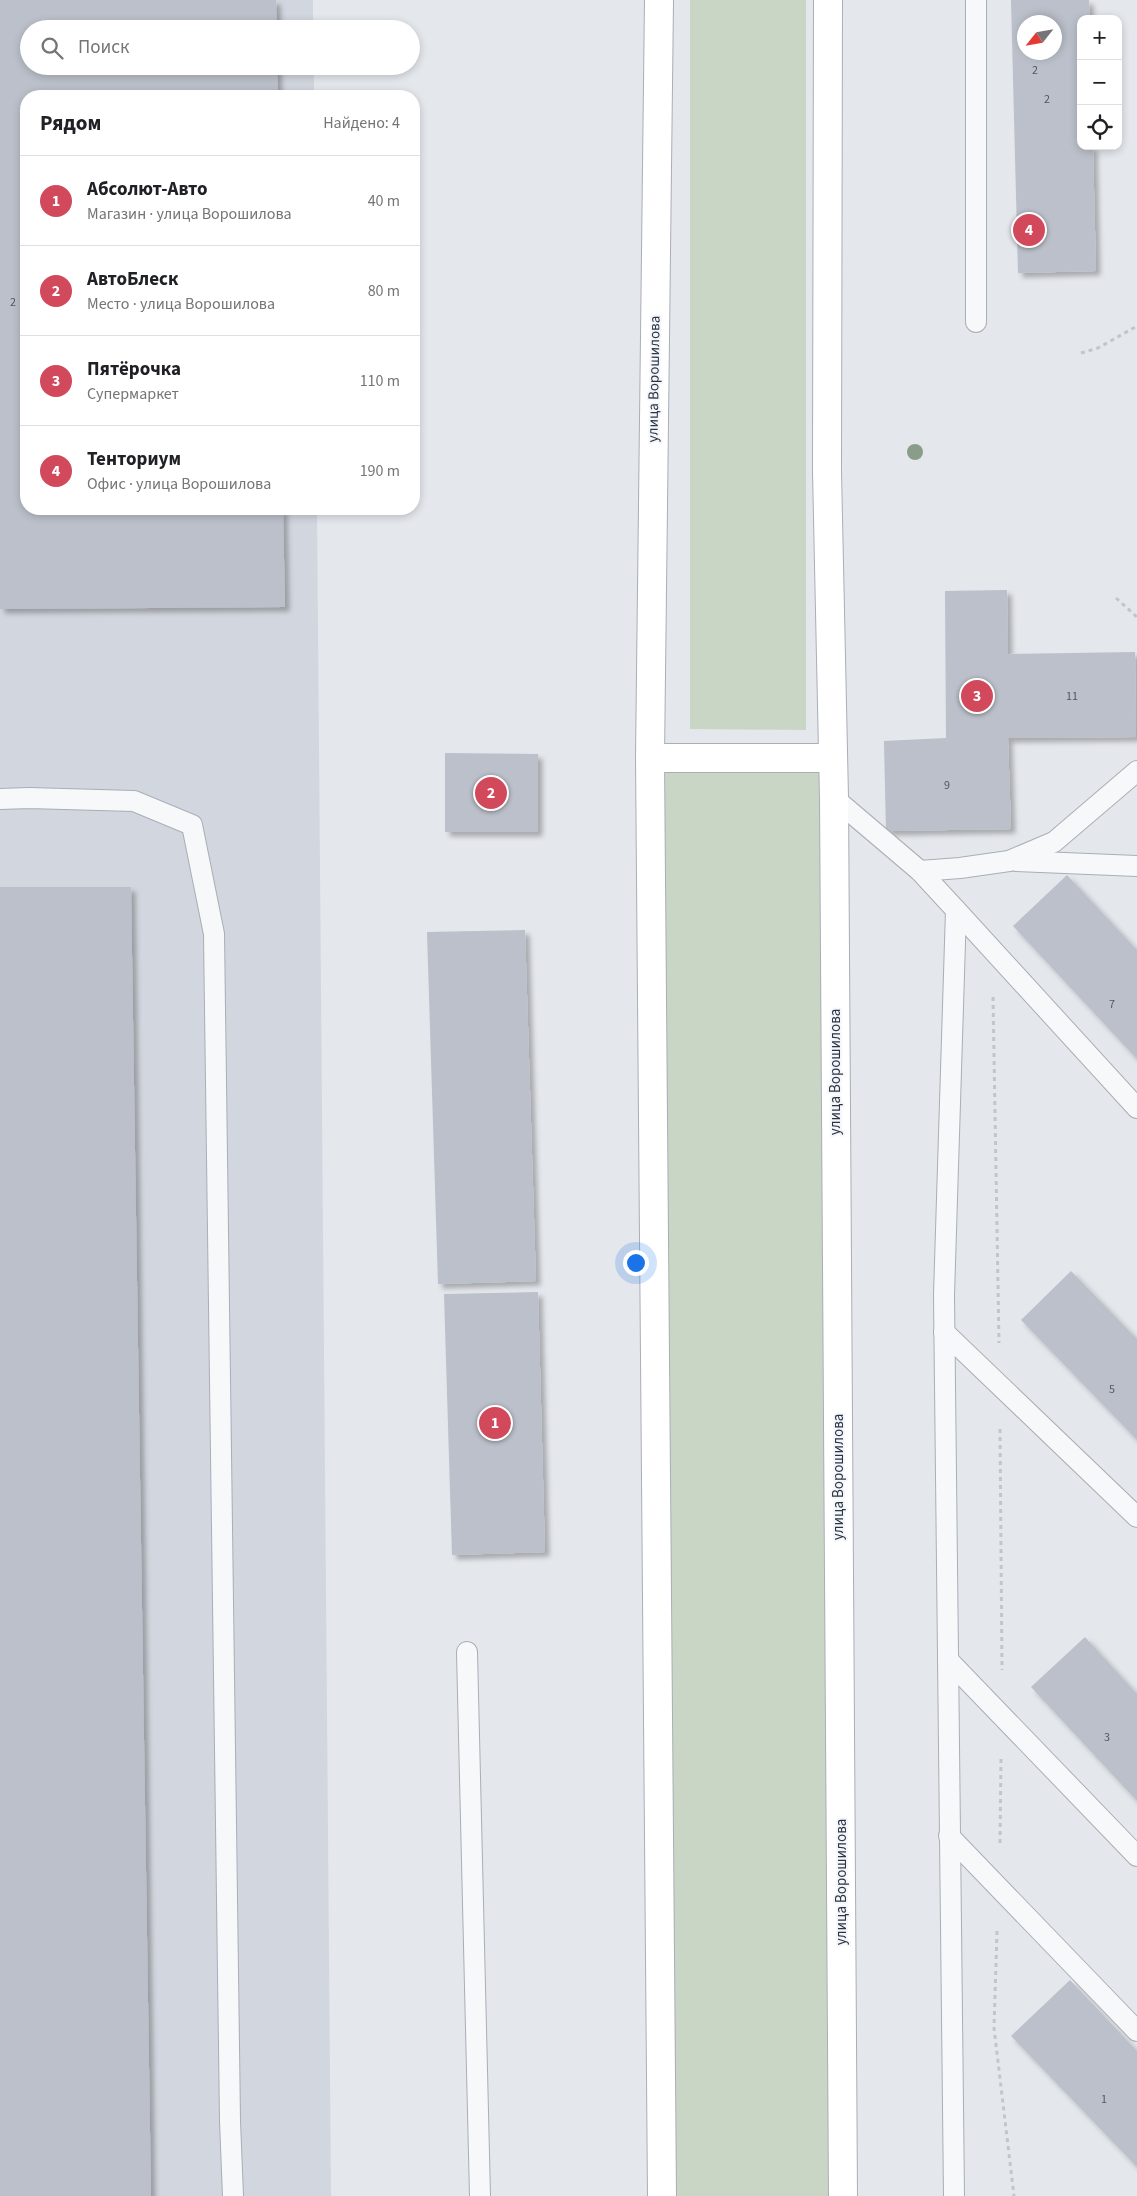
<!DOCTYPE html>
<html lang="ru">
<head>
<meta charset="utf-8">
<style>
	:root { --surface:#fff; --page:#f2f2f2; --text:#202124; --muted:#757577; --line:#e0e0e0; --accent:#d1495b }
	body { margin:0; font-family:"Source Sans 3",sans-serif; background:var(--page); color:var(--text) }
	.controls { position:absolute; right:15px; top:15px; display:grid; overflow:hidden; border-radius:10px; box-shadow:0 2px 8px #0003 }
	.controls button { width:45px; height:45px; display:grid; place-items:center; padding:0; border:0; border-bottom:1px solid var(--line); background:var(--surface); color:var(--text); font:25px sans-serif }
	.compass { position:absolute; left:1017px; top:15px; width:45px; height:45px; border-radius:50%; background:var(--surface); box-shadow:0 2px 8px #0003; rotate:239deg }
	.you { position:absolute; left:635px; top:1262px; width:18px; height:18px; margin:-12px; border:4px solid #fff; border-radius:50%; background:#1a73e8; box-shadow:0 0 0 8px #1a73e833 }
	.badge { display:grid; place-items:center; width:32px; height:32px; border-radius:50%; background:var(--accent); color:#fff; font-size:16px; font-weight:700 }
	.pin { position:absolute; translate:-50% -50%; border:2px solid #fff; box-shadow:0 1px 5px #0006 }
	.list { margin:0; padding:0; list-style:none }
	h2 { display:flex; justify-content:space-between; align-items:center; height:65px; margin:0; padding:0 20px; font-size:21px }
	h2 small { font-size:16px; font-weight:400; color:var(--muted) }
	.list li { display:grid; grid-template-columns:32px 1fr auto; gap:15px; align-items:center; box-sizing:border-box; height:90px; padding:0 20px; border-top:1px solid var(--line) }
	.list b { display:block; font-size:19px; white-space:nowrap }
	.list p { margin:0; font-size:16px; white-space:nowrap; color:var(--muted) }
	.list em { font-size:16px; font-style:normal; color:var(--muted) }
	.icon { flex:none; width:28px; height:28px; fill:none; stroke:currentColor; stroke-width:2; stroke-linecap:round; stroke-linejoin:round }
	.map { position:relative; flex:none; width:1137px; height:2196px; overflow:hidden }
	.search { position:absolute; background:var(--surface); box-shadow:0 2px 8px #0003; left:20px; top:20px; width:400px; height:55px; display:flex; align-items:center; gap:12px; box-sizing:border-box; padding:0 18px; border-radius:28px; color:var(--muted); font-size:19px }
	.panel { position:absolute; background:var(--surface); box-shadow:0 2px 8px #0003; left:20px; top:90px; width:400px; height:425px; border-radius:20px }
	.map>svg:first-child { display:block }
</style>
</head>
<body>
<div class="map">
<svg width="1137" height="2196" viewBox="0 0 1137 2196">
	<defs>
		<filter id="shadow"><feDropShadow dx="4.5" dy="4.5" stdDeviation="2.5" flood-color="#0004"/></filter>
	</defs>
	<rect width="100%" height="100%" fill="#e4e7ec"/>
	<path fill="#d2d6de" d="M 0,0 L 313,0 L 313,29 L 29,29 L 29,66 L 314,66 L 314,96 L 26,96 L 26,509 L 317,509 L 331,2196 L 0,2196 Z"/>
	<g fill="#c9d6c5">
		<path d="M 690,0 L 806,0 L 806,730 L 690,729 Z"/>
		<path d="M 650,758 L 832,758 L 843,2196 L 662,2196 Z"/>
	</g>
	<g fill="#bbc0ca" fill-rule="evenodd" filter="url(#shadow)">
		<path d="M 0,0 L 276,0 L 277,29 L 29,29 L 29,66 L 277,66 L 278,96 L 26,96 L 26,509 L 283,509 L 285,607 L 0,609 Z"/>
		<path d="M 1011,0 L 1089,0 L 1090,19 L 1081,19 L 1081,146 L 1093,146 L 1096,271 L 1018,273 ZM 1024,22 L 1054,22 L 1054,52 L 1024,52 Z"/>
		<path d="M 1007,590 L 1008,654 L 1135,652 L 1136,737 L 1008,738 L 1011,829 L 886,831 L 884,741 L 946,738 L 945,591 Z"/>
		<path d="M 445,753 L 538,754 L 538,832 L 445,832 Z"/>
		<path d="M 1067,875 L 1137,950 L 1137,1059 L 1013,926 Z"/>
		<path d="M 0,887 L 131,887 L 151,2196 L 0,2196 Z"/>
		<path d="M 525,930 L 536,1281 L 438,1284 L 427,932 Z"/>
		<path d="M 1071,1271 L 1137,1339 L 1137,1440 L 1021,1320 Z"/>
		<path d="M 538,1292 L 545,1552 L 452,1555 L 444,1294 Z"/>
		<path d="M 1085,1637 L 1137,1694 L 1137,1801 L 1031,1687 Z"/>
		<path d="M 1070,1980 L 1137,2051 L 1137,2167 L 1011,2036 Z"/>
	</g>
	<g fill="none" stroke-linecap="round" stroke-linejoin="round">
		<defs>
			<g id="lane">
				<path d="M 976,322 L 976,0"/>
				<path d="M 834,798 L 920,871 L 956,910 L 944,1295 L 954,2196"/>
				<path d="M 0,799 L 29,798 L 134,801 L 192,825 L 214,934 L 230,2121 L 233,2196"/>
				<path d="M 1016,861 L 1137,866"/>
				<path d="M 920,871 L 960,868 L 1009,861 L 1054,842 L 1137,771"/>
				<path d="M 956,910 L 1137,1108"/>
				<path d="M 944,1332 L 1137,1517"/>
				<path d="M 467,1652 L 480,2196"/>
				<path d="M 948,1660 L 1137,1856"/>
				<path d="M 949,1836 L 1137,2031"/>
			</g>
			<g id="secondary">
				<path d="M 659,0 L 650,758 L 662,2196"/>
				<path d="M 828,0 L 827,471 L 834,798 L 843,2196"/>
				<path d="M 650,758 L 832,758"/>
			</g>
		</defs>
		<use href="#lane" stroke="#a9aeb7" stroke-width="22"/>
		<use href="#secondary" stroke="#a9aeb7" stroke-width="30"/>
		<g stroke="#c2c5cb" stroke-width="3" stroke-dasharray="4 4" stroke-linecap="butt">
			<path d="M 1081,353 L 1098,348 L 1137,326"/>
			<path d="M 1116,598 L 1137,617"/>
			<path d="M 993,997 L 999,1343"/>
			<path d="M 1000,1429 L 1002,1670"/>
			<path d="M 1000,1843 L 1001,1759"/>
			<path d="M 997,1931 L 994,2028 L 1014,2196"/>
		</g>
		<use href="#lane" stroke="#f7f8fa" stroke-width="20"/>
		<use href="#secondary" stroke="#fff" stroke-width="28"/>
	</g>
	<circle fill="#899d89" cx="915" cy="452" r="8"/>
	<g text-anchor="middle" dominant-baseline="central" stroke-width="4" stroke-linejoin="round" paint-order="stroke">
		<g font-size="12" fill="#4f5766">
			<text x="1035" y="70">2</text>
			<text x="1047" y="99">2</text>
			<text x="13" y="302">2</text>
			<text x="1072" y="696">11</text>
			<text x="947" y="785">9</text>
			<text x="1112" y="1004">7</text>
			<text x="1112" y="1389">5</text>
			<text x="1107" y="1737">3</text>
			<text x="1104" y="2099">1</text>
		</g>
		<g font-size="15" fill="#2b3445" stroke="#f4f6f9">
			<text transform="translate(654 379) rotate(-89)">улица Ворошилова</text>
			<text transform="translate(835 1072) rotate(-90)">улица Ворошилова</text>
			<text transform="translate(838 1477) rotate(-90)">улица Ворошилова</text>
			<text transform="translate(841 1882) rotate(-90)">улица Ворошилова</text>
		</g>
	</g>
</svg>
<div class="controls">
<button>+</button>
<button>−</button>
<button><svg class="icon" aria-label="locate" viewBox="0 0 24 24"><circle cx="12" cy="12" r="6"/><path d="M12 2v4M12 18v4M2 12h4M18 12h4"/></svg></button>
</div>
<svg class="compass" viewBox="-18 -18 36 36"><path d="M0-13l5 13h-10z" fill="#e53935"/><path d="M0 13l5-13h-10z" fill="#757577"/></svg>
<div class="you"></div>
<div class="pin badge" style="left:495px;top:1423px">1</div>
<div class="pin badge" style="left:491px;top:793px">2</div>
<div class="pin badge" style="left:977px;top:696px">3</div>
<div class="pin badge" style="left:1029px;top:230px">4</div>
<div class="search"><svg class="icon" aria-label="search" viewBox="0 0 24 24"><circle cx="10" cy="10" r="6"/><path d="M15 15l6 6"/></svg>Поиск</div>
<section class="panel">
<h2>Рядом<small>Найдено: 4</small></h2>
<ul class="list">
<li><span class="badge">1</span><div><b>Абсолют-Авто</b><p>Магазин · улица Ворошилова</p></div><em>40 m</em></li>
<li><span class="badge">2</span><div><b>АвтоБлеск</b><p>Место · улица Ворошилова</p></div><em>80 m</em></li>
<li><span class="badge">3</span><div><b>Пятёрочка</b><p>Супермаркет</p></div><em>110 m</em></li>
<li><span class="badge">4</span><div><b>Тенториум</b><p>Офис · улица Ворошилова</p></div><em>190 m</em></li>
</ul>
</section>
</div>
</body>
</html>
